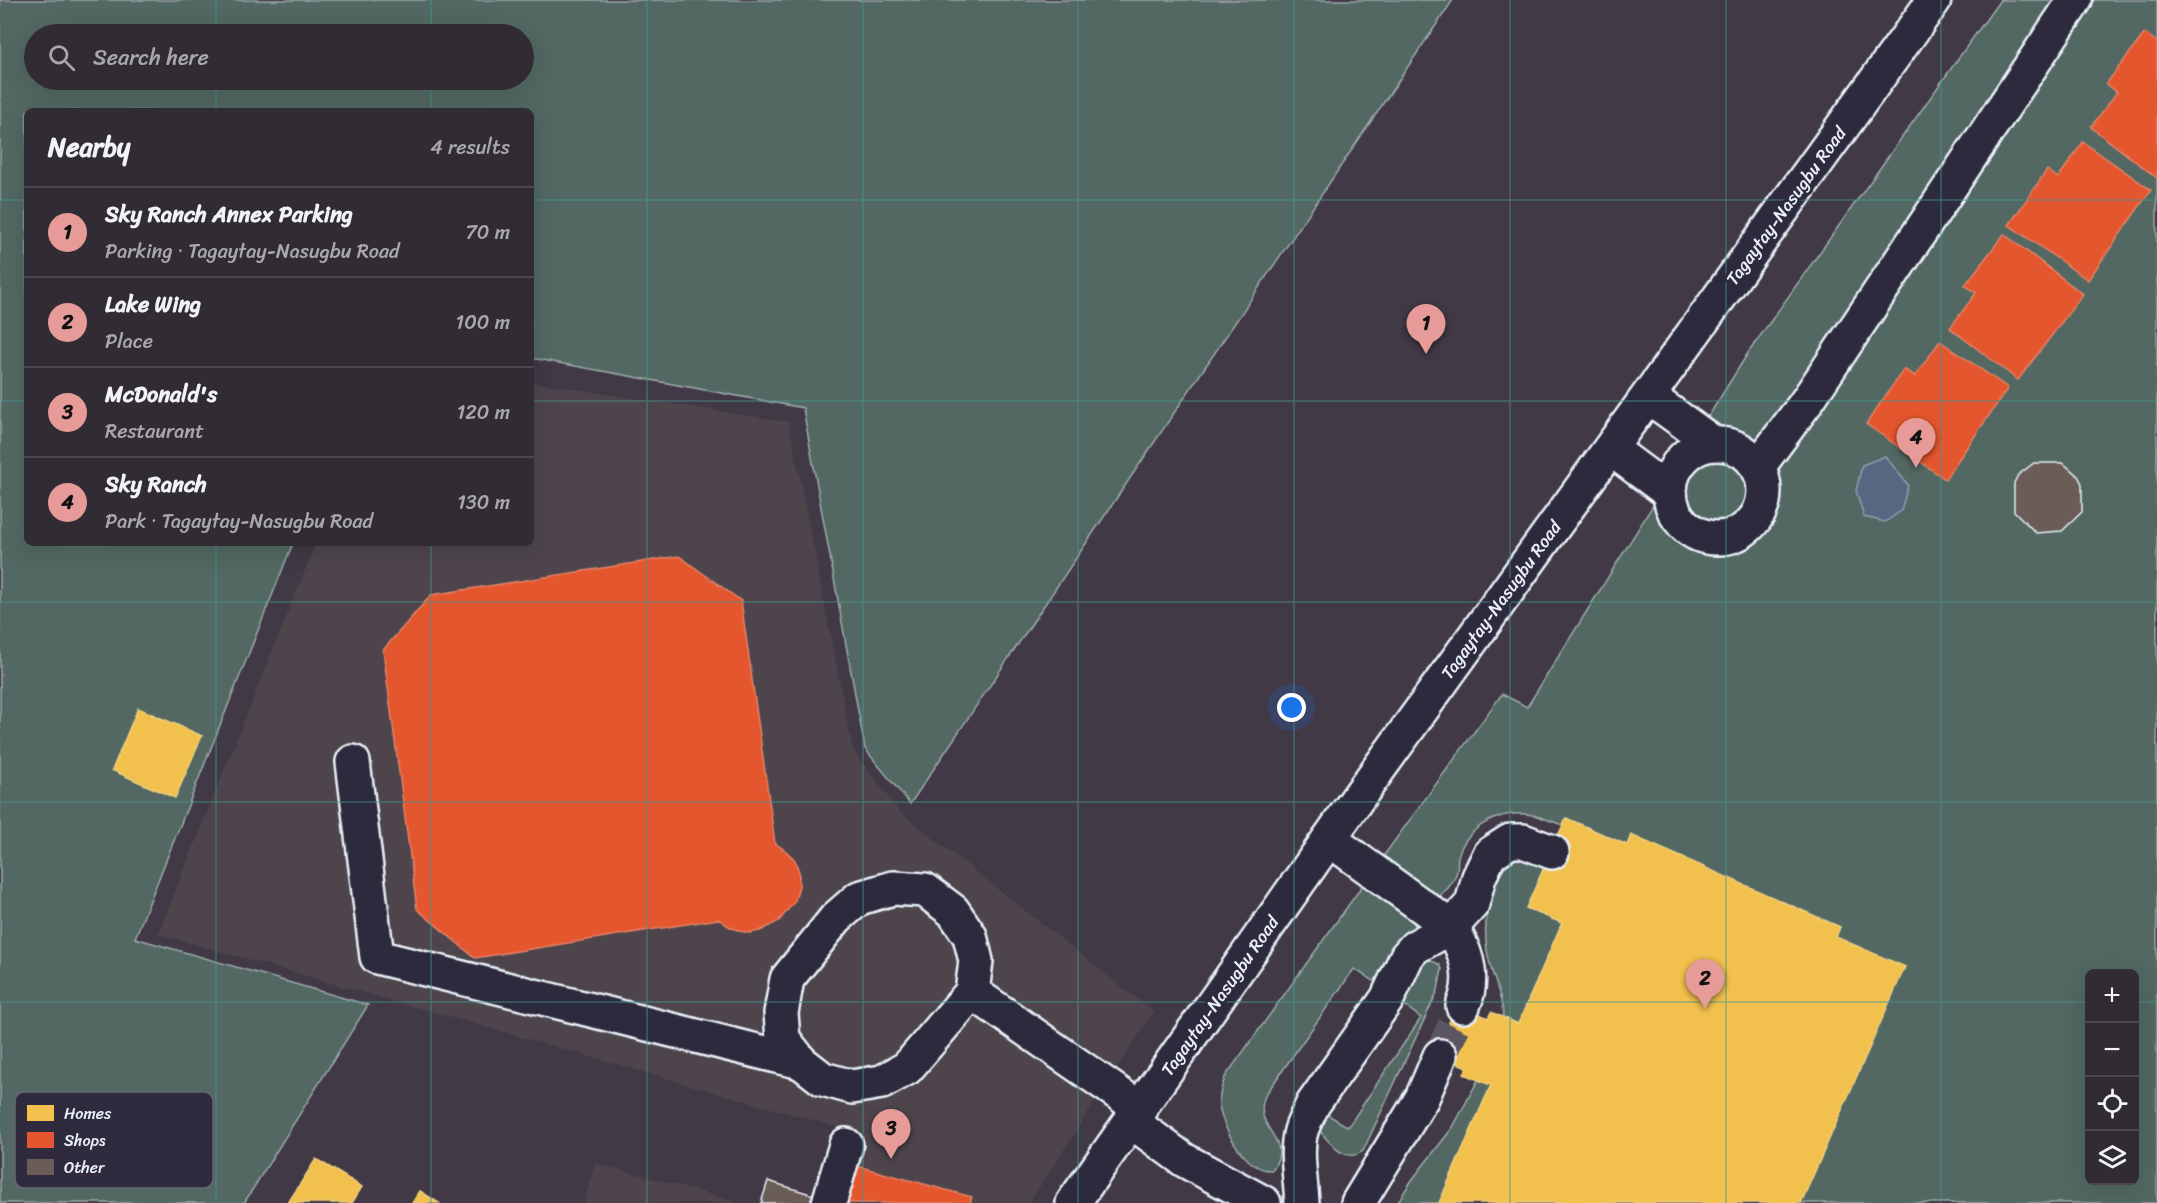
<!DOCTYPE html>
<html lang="en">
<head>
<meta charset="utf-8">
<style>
	:root { --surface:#312b34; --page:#39333c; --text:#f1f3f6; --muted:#a8a7ac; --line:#4c474f; --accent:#e69b98 }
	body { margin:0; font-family:Sriracha,sans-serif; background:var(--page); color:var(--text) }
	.controls { position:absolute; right:18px; bottom:18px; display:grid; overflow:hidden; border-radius:9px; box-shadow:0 6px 24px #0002 }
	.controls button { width:54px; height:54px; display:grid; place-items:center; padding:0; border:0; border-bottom:2px solid var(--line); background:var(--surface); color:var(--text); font:30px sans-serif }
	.you { position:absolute; left:1292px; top:708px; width:21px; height:21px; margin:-15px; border:4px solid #fff; border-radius:50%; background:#1a73e8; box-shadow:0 0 0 9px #1a73e833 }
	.badge { display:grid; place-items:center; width:39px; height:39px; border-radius:50%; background:var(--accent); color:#111; font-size:20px; font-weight:700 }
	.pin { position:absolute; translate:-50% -50px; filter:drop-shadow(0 2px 3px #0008) }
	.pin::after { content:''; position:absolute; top:32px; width:21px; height:18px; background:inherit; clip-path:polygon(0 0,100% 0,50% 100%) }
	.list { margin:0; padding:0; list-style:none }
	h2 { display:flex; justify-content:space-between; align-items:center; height:78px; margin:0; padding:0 24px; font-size:26px }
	h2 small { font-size:20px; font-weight:400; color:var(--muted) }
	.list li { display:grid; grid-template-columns:39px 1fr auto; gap:18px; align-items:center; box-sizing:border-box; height:90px; padding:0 24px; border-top:2px solid var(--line) }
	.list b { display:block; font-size:22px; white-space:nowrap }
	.list p { margin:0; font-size:20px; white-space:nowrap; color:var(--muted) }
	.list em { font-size:20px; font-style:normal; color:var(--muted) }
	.icon { flex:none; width:33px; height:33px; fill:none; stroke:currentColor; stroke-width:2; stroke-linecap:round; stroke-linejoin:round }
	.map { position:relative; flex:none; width:2157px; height:1203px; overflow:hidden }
	.search { position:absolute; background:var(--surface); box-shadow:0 6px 24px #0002; left:24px; top:24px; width:510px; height:66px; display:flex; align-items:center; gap:15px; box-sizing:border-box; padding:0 21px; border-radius:33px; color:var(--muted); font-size:22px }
	.panel { position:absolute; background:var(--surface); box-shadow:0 6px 24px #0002; left:24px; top:108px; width:510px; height:438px; border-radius:9px }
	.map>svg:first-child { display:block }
</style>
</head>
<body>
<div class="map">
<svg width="2157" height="1203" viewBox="0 0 2157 1203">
	<rect width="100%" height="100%" fill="#413945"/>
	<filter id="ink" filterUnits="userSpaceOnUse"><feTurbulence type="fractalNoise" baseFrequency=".0167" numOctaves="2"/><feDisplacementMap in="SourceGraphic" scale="12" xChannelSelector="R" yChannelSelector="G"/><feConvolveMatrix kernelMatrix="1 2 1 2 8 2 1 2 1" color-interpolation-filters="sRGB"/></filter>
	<g filter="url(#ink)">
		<g fill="#4d444b">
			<path d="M 531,382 L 789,422 L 853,750 L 900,812 L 1154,1012 L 1029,1203 L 819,1203 L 837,1127 L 158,934 L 316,543 L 531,543 Z"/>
			<path d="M 595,1163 L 633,1173 L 741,1203 L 584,1203 Z"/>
		</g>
		<g fill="#536862" stroke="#9eacad" stroke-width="1.5" fill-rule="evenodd">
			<path d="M 0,0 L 1453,0 L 910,804 L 865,749 L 803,408 L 531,358 L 531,111 L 27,111 L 27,543 L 293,543 L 135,938 L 368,1005 L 244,1203 L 0,1203 ZM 34,34 L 524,34 L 524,80 L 34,80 Z"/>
			<path d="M 2000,0 L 2157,0 L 2157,1203 L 1801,1203 L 1836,937 L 1840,927 L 1627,845 L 1566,818 L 1563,825 C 1553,822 1542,817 1532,815 C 1502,809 1466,826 1458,857 C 1457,862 1458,867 1457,871 C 1454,883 1444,894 1434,900 L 1379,862 L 1502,694 L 1527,707 L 1748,353 ZM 2090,974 L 2134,974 L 2134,1180 L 2090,1180 Z"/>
			<path d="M 1510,857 L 1547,860 L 1527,908 L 1562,923 L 1518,1024 L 1503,1017 C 1503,1000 1496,985 1491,968 C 1480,932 1486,885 1510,857 Z"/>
			<path d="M 1365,882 L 1408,912 L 1416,928 L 1379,984 L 1354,969 L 1266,1094 C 1249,1129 1296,1137 1272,1170 C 1246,1172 1221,1127 1219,1104 C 1219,1094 1222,1086 1225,1077 Z"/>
			<path d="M 1427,959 L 1439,964 L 1442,969 L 1438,990 L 1363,1151 C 1344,1165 1330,1142 1318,1129 L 1327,1114 L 1348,1127 L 1421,1018 L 1400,1002 L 1420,963 Z"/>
			<path d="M 1478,1080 L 1491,1085 L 1439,1203 L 1397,1203 L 1412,1180 L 1453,1127 Z"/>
		</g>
		<path fill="#566781" stroke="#909eb1" stroke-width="1.5" d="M 1885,456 L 1908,485 L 1901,511 L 1885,522 L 1864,517 L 1856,491 L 1862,465 Z"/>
		<g fill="#f2c14e" stroke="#efcf81" stroke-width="1.5">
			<path d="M 138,708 L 202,736 L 175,798 L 112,770 Z"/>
			<path d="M 1566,818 L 1627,845 L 1631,835 L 1840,927 L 1836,937 L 1905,967 L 1801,1203 L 1439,1203 L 1491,1085 L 1464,1074 L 1467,1067 L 1435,1054 L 1457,1004 L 1488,1018 L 1491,1012 L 1518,1024 L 1562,923 L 1526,908 Z"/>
			<path d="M 316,1159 L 362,1187 L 352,1203 L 288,1203 Z"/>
			<path d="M 420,1191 L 439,1203 L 412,1203 Z"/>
		</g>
		<g fill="#e4572e" stroke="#e5856b" stroke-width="1.5">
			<path d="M 2145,33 L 2157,42 L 2157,178 L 2091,127 L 2117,92 L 2106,84 Z"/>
			<path d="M 2083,142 L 2151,190 L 2088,280 L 2009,225 L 2047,170 L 2058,178 Z"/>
			<path d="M 2004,234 L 2083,294 L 2018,380 L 1950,328 L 1976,293 L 1965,285 Z"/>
			<path d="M 1940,341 L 2008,388 L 1945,479 L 1866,424 L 1904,369 L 1915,376 Z"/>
			<path d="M 679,556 L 741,601 L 775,843 L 786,851 L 795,860 L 799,872 L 799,886 L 795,901 L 779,921 L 760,931 L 749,933 L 740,931 L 730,927 L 718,919 L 475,958 L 417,909 L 383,650 L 431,595 Z"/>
			<path d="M 850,1164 L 972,1197 L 970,1203 L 839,1203 Z"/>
		</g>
		<g fill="#6a5d59" stroke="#e8f1f8" stroke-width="1.5">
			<path d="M 2034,463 L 2063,463 L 2078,476 L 2082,484 L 2082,512 L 2062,531 L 2036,533 L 2014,511 L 2014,483 L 2018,475 Z"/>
			<path d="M 768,1181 L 817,1196 L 815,1203 L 761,1203 Z"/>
		</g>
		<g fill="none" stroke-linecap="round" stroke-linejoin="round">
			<path stroke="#5a5560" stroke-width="33" stroke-dasharray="33 16" stroke-linecap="butt" d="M 1440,1056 L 1463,1006"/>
			<defs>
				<g id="minor">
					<path d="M 1649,397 L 1713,443"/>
					<circle cx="1717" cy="491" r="47"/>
					<path d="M 1611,449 L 1670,493"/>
					<path d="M 1758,467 L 1805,404 L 2075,0"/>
					<path d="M 353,762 L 377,957 L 801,1062"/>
					<path d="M 1329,839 L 1451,927 C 1467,952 1475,978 1463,1006"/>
					<path d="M 893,888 L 925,890 L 953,911 L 970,936 L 976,961 L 972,992 L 907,1068 L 882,1082 L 852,1087 L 823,1079 L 801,1062 L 783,1039 L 781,1013 L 787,979 L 836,918 L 859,898 Z"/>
					<path d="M 972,992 L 1141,1109"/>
					<path d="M 1132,1122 L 1184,1160 L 1264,1203"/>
					<path d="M 829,1203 L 846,1145"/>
					<path d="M 1302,1203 C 1301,1180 1295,1152 1301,1131 C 1304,1121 1309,1113 1313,1104 L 1387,999 L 1407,956 L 1415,947 L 1451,927 L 1472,904 L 1479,877 L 1490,854 L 1510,841 L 1523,841 L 1552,852"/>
					<path d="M 1358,1203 L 1422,1098 L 1440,1056"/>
				</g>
				<path id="major" d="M 1073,1203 L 1357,799 L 1934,0"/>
			</defs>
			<use href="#minor" stroke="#e8f1f8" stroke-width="38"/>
			<use href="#major" stroke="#e8f1f8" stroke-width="38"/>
			<use href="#minor" stroke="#2f2a3d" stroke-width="33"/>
			<use href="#major" stroke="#2f2a3d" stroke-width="33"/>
		</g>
	</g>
	<path fill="none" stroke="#459590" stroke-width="1.5" stroke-opacity="0.55" d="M 216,0 L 216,34M 431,0 L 431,34M 647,0 L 647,1203M 863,0 L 863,1203M 1078,0 L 1078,1203M 1294,0 L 1294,1203M 1510,0 L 1510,1203M 1726,0 L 1726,1203M 1941,0 L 1941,1203M 216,80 L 216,111M 431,80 L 431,111M 0,200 L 27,200M 531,200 L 2157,200M 0,401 L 27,401M 531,401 L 2157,401M 216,543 L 216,1203M 431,543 L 431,1203M 0,602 L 2157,602M 0,802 L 2157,802M 0,1002 L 2090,1002M 2134,1002 L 2157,1002"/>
	<g text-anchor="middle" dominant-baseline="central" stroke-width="6" stroke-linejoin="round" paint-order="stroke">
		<g font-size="18" fill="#e8f1f8" stroke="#2f2a3d">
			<text transform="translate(1786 206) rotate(-54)">Tagaytay-Nasugbu Road</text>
			<text transform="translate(1501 600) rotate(-54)">Tagaytay-Nasugbu Road</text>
			<text transform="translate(1220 996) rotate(-55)">Tagaytay-Nasugbu Road</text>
		</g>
	</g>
	<rect x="15" y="1092" width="198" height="96" rx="9" fill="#2f2a3d" stroke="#666675" stroke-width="1.5"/>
	<rect x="27" y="1105" width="27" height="16" fill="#f2c14e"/>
	<rect x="27" y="1132" width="27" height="16" fill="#e4572e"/>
	<rect x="27" y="1159" width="27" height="16" fill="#6a5d59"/>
	<g font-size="16" fill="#e8f1f8">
		<text x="64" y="1119">Homes</text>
		<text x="64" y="1146">Shops</text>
		<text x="64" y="1173">Other</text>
	</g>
</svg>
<div class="controls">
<button>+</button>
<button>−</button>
<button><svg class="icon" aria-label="locate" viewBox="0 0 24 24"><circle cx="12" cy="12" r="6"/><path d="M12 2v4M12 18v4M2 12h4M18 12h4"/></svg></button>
<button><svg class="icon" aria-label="layers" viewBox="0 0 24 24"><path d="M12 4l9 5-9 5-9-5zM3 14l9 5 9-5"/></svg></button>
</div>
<div class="you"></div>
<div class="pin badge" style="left:1426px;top:354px">1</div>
<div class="pin badge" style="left:1705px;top:1009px">2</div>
<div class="pin badge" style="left:891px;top:1159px">3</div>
<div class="pin badge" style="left:1916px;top:468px">4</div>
<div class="search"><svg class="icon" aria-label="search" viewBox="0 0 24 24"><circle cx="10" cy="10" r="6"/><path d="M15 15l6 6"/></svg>Search here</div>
<section class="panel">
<h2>Nearby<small>4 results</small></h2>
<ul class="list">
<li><span class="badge">1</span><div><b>Sky Ranch Annex Parking</b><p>Parking · Tagaytay-Nasugbu Road</p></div><em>70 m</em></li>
<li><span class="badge">2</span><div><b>Lake Wing</b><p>Place</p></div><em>100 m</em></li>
<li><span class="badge">3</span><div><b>McDonald's</b><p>Restaurant</p></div><em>120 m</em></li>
<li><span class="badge">4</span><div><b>Sky Ranch</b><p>Park · Tagaytay-Nasugbu Road</p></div><em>130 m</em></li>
</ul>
</section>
</div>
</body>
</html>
